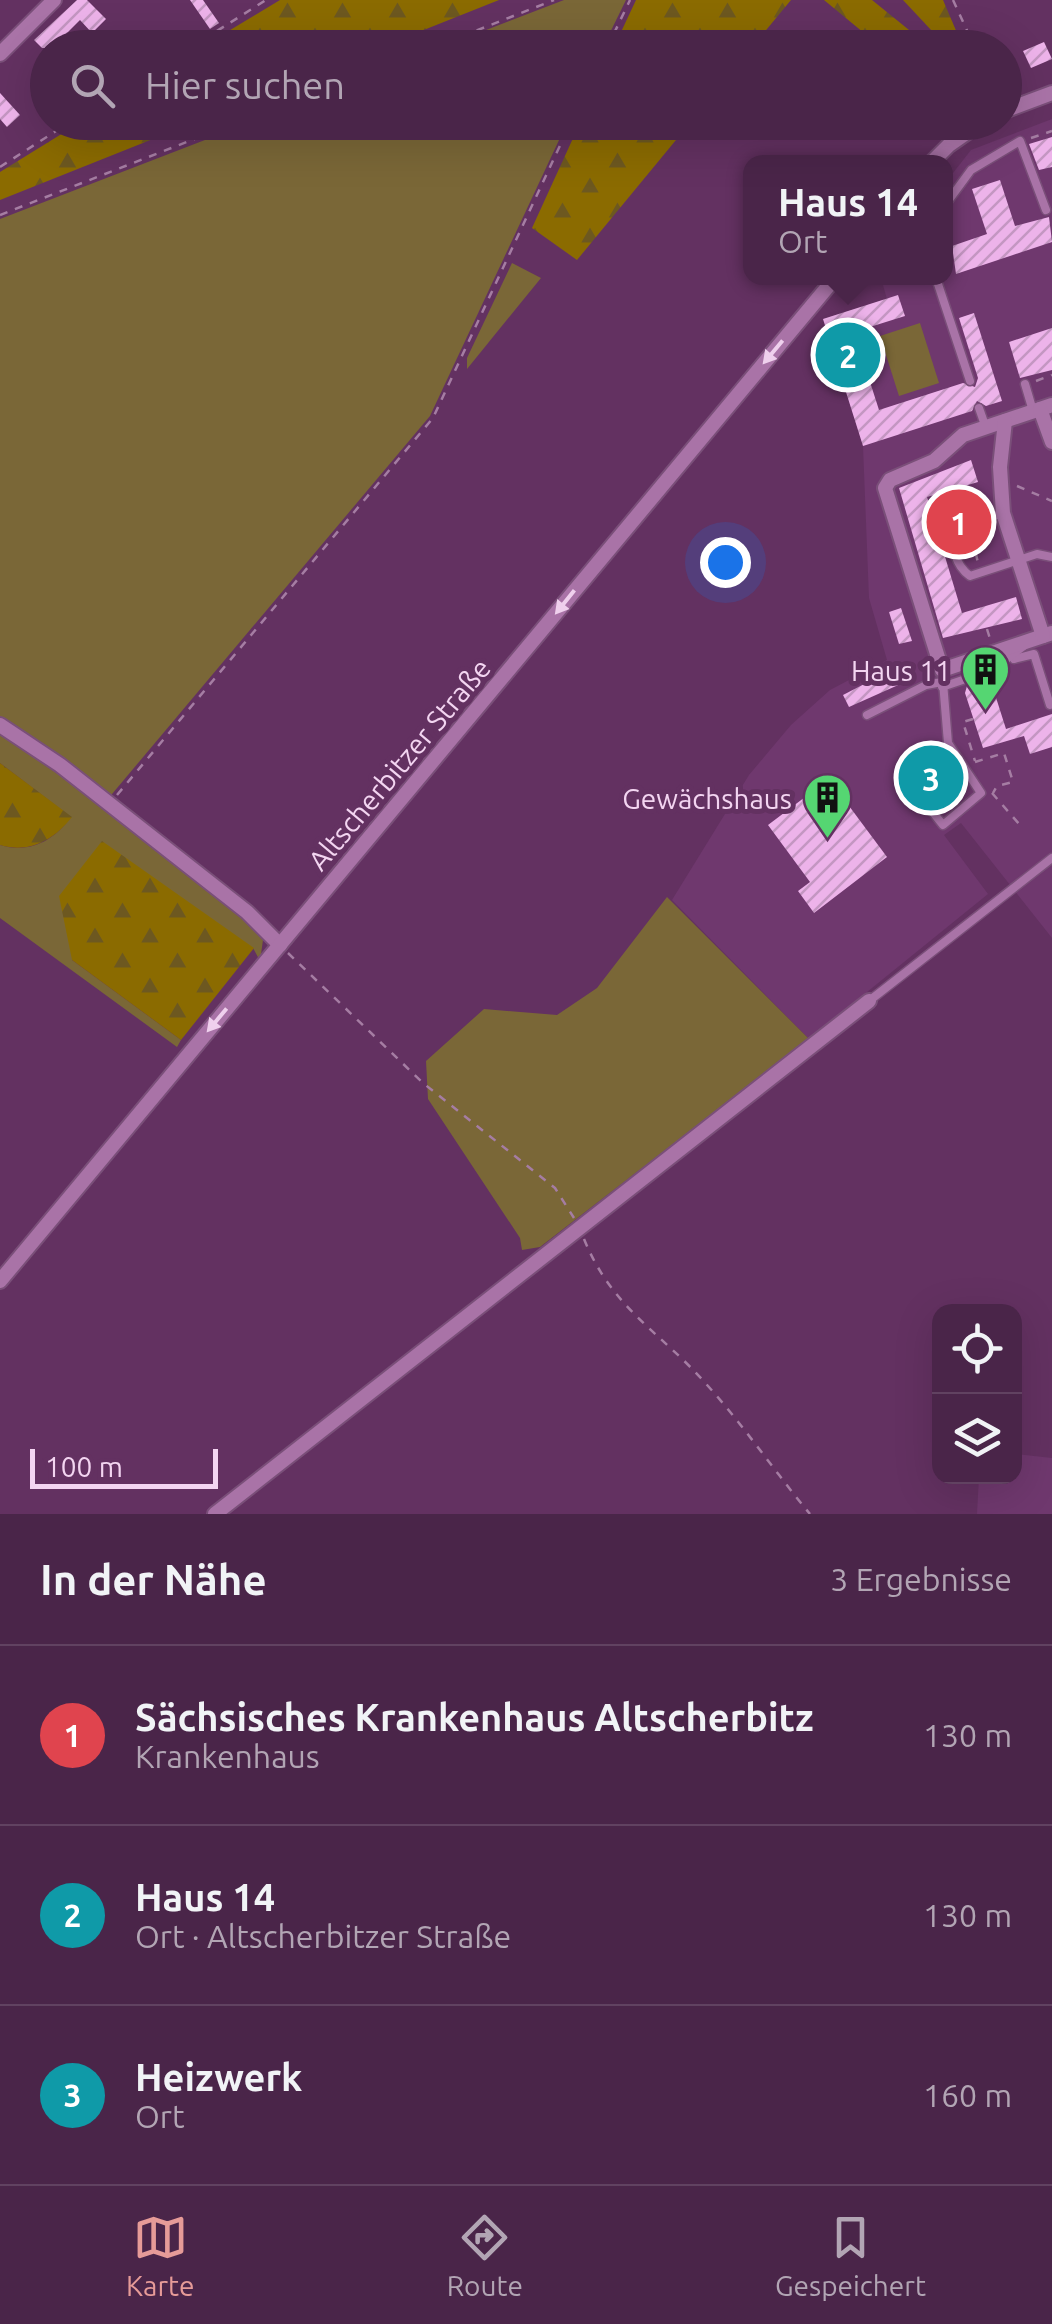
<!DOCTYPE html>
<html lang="de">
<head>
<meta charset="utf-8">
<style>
	:root { --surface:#4a2549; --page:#512d50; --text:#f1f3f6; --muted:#b2a5b4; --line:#614261; --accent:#e69b98 }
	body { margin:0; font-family:Ubuntu,sans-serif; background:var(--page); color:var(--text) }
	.controls { position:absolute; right:30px; bottom:30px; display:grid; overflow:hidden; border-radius:20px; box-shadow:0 10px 40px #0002 }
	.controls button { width:90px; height:90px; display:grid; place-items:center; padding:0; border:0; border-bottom:2px solid var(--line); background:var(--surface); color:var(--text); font:50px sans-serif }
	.scale { position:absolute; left:30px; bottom:25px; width:188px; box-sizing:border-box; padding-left:10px; border:5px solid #f3d5f1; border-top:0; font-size:28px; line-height:35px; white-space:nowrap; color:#f3d5f1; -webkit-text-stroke:8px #633161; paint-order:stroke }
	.you { position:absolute; left:725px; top:562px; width:35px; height:35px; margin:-25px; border:8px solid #fff; border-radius:50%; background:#1a73e8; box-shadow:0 0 0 15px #1a73e833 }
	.badge { display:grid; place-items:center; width:65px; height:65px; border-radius:50%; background:var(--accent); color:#fff; font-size:32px; font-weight:700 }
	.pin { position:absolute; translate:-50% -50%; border:5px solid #fff; box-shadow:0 2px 10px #0006 }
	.popup { position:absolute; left:743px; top:155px; width:210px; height:130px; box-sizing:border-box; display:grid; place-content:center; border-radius:20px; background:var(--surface); filter:drop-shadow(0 2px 8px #0005); font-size:32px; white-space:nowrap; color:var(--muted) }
	.popup b { font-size:38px; color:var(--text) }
	.popup::after { content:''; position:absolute; left:50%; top:100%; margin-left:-20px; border:20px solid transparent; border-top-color:var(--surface) }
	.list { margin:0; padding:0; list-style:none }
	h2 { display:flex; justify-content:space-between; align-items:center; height:130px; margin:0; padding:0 40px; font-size:42px }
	h2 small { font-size:32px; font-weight:400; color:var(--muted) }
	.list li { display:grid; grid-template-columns:65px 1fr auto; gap:30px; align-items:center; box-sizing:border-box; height:180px; padding:0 40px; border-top:2px solid var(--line) }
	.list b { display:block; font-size:38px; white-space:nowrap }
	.list p { margin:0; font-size:32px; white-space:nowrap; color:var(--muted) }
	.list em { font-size:32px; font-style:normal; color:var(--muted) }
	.icon { flex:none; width:55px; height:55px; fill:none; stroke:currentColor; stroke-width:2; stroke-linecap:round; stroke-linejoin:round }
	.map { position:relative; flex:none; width:1052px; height:1514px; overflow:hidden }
	.search { position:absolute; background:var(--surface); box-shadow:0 10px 40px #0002; left:30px; right:30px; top:30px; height:110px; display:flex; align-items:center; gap:25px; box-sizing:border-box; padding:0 35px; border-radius:55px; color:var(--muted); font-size:38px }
	.sheet { height:670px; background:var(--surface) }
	nav { display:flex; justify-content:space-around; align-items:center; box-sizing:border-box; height:140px; border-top:2px solid var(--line); background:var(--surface); font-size:28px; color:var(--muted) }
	nav a { display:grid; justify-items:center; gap:5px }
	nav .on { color:var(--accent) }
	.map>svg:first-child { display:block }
</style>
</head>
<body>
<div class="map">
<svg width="1052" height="1514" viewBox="0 0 1052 1514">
	<defs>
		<pattern id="forest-firs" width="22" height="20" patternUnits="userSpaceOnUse" patternTransform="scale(2.5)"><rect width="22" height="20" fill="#8b6b00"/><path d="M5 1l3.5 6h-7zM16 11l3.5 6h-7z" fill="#6d5820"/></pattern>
		<pattern id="building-hatch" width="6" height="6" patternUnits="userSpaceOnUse" patternTransform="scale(2.5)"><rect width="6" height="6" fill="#edb3ea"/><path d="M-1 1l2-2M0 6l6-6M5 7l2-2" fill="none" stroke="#c496c2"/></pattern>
	</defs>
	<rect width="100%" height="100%" fill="#633161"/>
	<g fill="#6f386e">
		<path d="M 1052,119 L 1052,938 L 961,823 L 944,835 L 988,894 L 809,1039 L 672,900 L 749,775 L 791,725 L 830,690 L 887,660 L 869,598 L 863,446 L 823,319 L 887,299 L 881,278 L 946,278 L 946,182 L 971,150 Z"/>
		<path d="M 1015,1454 L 1052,1458 L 1052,1514 L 977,1514 L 979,1477 L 1014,1476 Z"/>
	</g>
	<g fill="#7a6737">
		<path d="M 564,0 L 626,0 L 603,47 L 442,47 Z"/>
		<path d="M 249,123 L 567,123 L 430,416 L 107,800 L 0,720 L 0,219 Z"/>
		<path d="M 512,263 L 541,278 L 467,369 L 467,358 Z"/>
		<path d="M 920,323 L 939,383 L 899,396 L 880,336 Z"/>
		<path d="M 0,733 C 87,791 169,863 253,927 L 263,940 L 260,961 L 253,948 L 72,960 L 181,1040 L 177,1047 L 0,918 L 0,845 C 29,854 54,841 71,817 L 0,763 Z"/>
		<path d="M 667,897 L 809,1039 L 540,1247 L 522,1250 L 520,1238 L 428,1099 L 426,1061 L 484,1009 L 557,1015 L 597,988 Z"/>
	</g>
	<g fill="url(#forest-firs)">
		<path d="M 280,0 L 499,0 L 381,47 L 202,47 Z"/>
		<path d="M 636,0 L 791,0 L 752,47 L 614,47 Z"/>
		<path d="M 824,0 L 872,0 L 930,47 L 881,47 Z"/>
		<path d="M 903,0 L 943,0 L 963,47 L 947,47 Z"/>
		<path d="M 81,122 L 193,122 L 193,123 L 0,200 L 0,172 Z"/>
		<path d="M 580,123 L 690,123 L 577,260 L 532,228 Z"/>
		<path d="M 0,763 L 72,817 C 54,840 29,854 0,845 Z"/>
		<path d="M 102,841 L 254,948 L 181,1040 L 72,960 L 59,896 Z"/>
	</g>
	<g fill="url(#building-hatch)">
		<path d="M 77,0 L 87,0 L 106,19 L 92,33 L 80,20 L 58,42 L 63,48 L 42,48 L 34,40 Z"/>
		<path d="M 190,0 L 203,0 L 219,23 L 210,29 Z"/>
		<path d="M 1044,42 L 1052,59 L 1031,68 L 1023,51 Z"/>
		<path d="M 0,93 L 20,115 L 7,127 L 0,119 Z"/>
		<path d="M 1052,137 L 1052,167 L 1039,170 L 1029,144 Z"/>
		<path d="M 1000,180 L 1015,226 L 1049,217 L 1052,242 L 956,274 L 952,246 L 987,234 L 972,189 Z"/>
		<path d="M 898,295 L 905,316 L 854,332 L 879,410 L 963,383 L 975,387 L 978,378 L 959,318 L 974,313 L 1002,401 L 986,406 L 977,401 L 972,411 L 863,446 L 823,319 Z"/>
		<path d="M 1052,328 L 1052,370 L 1020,378 L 1009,342 Z"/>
		<path d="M 971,460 L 978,482 L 927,497 L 962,613 L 1016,597 L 1022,619 L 943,638 L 899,488 Z"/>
		<path d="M 901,608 L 912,641 L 899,644 L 889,612 Z"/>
		<path d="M 897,667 L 905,682 L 849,707 L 843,695 Z"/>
		<path d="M 978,683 L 980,689 L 992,685 L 1006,729 L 1052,714 L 1052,747 L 1030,754 L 1024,736 L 983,748 L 965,693 L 967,686 Z"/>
		<path d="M 924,747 L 960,792 L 939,809 L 901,765 Z"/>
		<path d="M 829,779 L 887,857 L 814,913 L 798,891 L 810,882 L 768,825 Z"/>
	</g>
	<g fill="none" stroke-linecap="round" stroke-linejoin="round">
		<defs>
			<g id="service">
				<path d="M 946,204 L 971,170 L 1020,141 L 1046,210"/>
				<path d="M 936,278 L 970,381"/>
				<path d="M 1025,384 L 1033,411"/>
				<path d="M 979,408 L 986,428"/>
				<path d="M 1003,513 L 956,529 C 949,545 956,566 970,576 L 1037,554 L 1052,557"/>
				<path d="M 1014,659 L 1034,654 L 1050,705"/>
				<path d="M 942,687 L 992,670 L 1025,645"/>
				<path d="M 867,715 L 926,685 L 942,682"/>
				<path d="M 927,805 L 943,825 L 981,793 L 948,743 L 942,670"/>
				<path d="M 869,1001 L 1052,858"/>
			</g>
			<g id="minor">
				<path d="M 0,54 L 54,0"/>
				<path d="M 1004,111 L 1052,93"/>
				<path d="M 932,162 L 949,145 L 982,122"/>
				<path d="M 1052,405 L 963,435 L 934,461 L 890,480 L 885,488 L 942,670 L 1052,633"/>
				<path d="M 1040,409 L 1052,442"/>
				<path d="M 1005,421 L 1000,467 L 1003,513 L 1043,636"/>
				<path d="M 0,725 L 60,765 L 247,912 L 280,945"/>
				<path d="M 0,1281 L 835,278"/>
				<path d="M 215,1514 L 869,1001"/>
			</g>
		</defs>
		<use href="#service" stroke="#7a4f79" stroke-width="11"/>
		<use href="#minor" stroke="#7a4f79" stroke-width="18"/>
		<g stroke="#a57da3" stroke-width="2.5" stroke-dasharray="8 8" stroke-linecap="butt">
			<path d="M 953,0 L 975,48"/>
			<path d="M 190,48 L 266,0"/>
			<path d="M 432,48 L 554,0"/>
			<path d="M 607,48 L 630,0"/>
			<path d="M 1031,138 L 1052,131"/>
			<path d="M 0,167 L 70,122"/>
			<path d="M 0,215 L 238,122"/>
			<path d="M 1036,381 L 1052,375"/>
			<path d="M 1017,486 L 1052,501"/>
			<path d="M 970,514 L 989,489"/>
			<path d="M 972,537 L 978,563"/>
			<path d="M 987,629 L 991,642"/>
			<path d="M 973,719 L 963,722 L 975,761"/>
			<path d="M 975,762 L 1004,753 L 1013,782 L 997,786 L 993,793"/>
			<path d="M 992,793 L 1020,825"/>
			<path d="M 117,795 L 433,418 L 571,122"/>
			<path d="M 288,953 L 423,1083 L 555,1188 L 574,1218"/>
			<path d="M 584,1239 C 613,1310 660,1331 708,1386 C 744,1426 775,1472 810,1514"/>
		</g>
		<use href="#service" stroke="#a973a7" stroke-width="8"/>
		<use href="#minor" stroke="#a973a7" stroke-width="14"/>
	</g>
	<defs><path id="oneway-solid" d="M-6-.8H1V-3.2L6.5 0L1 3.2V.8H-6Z" transform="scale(2.5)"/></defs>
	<g fill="#efd0ed">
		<use href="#oneway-solid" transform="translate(773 352) rotate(130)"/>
		<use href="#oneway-solid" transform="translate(565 602) rotate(129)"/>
		<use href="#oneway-solid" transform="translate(217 1020) rotate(130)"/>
	</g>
	<defs>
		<symbol id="building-pin" viewBox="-11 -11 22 30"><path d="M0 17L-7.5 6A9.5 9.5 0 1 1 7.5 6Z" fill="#55d672" stroke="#633161"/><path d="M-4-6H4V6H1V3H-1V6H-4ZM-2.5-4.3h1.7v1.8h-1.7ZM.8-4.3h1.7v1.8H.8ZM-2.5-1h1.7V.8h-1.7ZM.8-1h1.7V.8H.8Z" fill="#111"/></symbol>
	</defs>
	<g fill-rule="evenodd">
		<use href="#building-pin" x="958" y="642" width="55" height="75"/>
		<use href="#building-pin" x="800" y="770" width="55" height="75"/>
	</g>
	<g text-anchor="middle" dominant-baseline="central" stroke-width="10" stroke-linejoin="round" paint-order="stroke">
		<g font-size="28" fill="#f3d5f1" stroke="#633161" text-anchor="end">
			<text x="951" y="670">Haus 11</text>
			<text x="792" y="798">Gewächshaus</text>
		</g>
		<g font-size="28" fill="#f3d5f1" stroke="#633161">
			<text transform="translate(399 764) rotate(-50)">Altscherbitzer Straße</text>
		</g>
	</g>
</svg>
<div class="controls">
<button><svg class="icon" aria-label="locate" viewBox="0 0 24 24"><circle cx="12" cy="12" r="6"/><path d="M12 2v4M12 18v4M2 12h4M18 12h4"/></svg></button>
<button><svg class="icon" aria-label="layers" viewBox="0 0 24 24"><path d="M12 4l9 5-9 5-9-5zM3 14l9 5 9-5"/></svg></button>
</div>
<div class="scale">100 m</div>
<div class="you"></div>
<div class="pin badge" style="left:959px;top:522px;background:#e0444e">1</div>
<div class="pin badge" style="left:848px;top:355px;background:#0f9aa8">2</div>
<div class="popup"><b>Haus 14</b>Ort</div>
<div class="pin badge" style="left:931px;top:778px;background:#0f9aa8">3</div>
<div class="search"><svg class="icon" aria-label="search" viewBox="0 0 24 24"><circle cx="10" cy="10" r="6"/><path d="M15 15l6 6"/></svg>Hier suchen</div>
</div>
<section class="sheet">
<h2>In der Nähe<small>3 Ergebnisse</small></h2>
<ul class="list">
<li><span class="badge" style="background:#e0444e">1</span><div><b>Sächsisches Krankenhaus Altscherbitz</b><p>Krankenhaus</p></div><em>130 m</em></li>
<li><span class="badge" style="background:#0f9aa8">2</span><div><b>Haus 14</b><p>Ort · Altscherbitzer Straße</p></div><em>130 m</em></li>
<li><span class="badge" style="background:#0f9aa8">3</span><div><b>Heizwerk</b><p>Ort</p></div><em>160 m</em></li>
</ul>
</section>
<nav>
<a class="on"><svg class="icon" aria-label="map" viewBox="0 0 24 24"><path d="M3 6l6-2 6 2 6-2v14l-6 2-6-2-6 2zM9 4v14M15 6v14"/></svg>Karte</a>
<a><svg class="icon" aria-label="directions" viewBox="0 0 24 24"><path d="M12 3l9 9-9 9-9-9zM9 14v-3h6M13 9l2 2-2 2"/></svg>Route</a>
<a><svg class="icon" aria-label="saved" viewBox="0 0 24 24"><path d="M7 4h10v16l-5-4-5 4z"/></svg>Gespeichert</a>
</nav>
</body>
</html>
